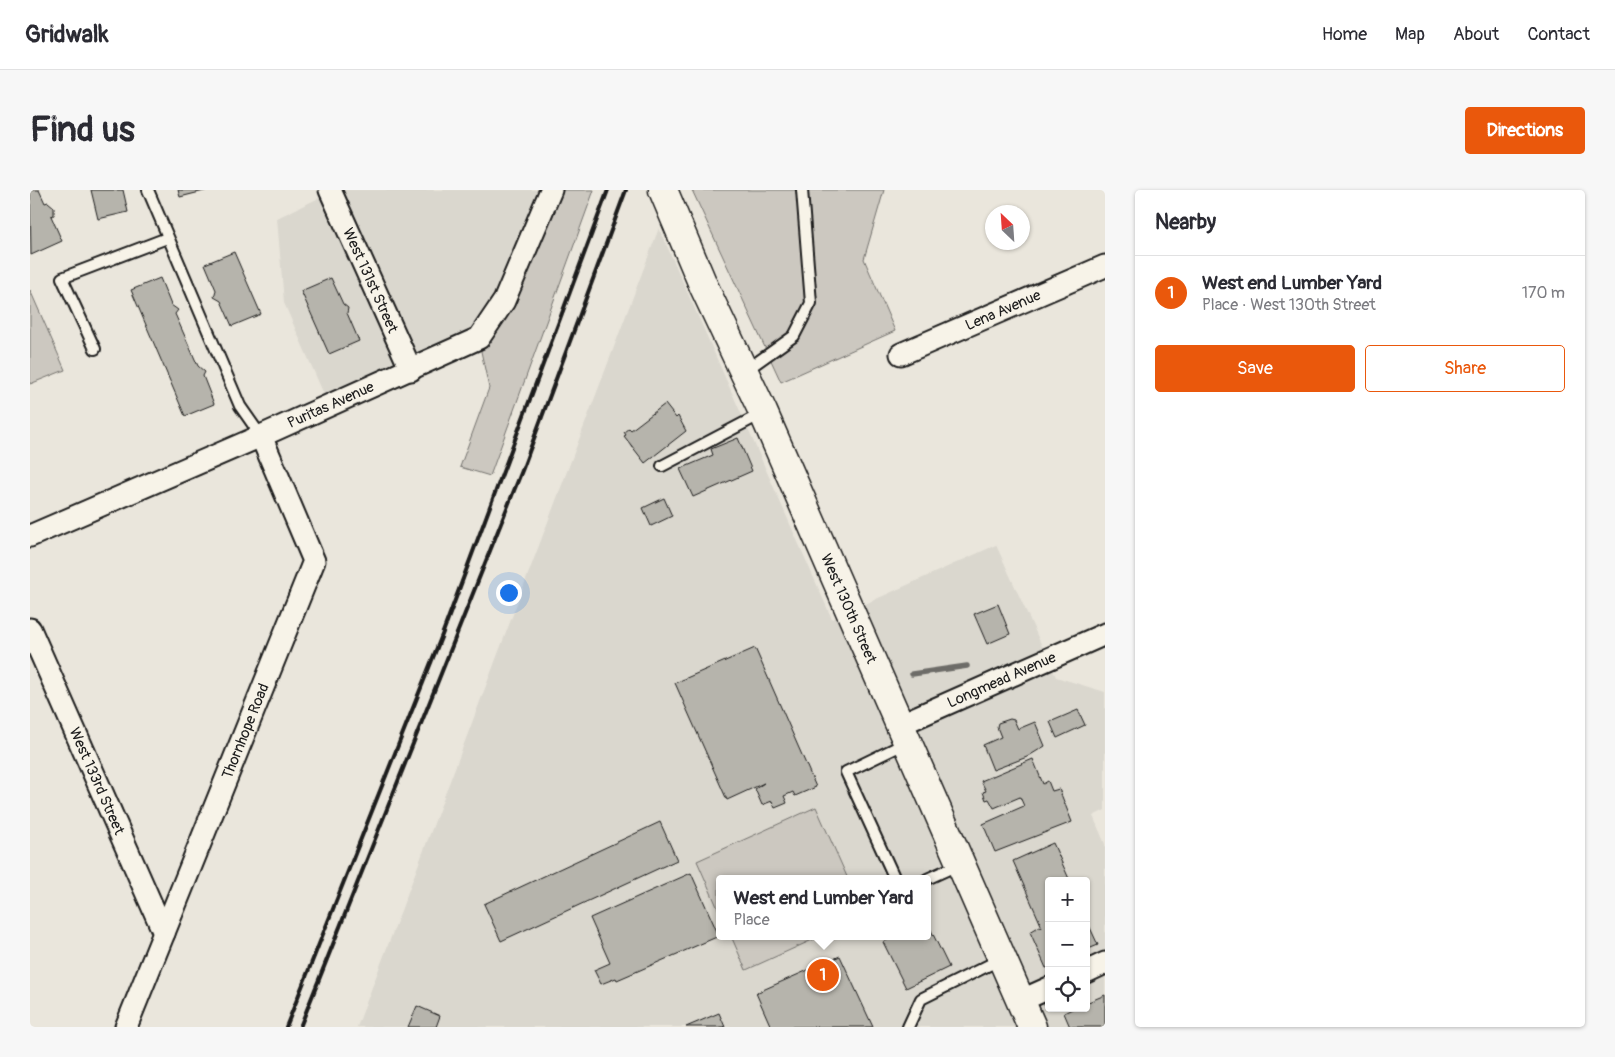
<!DOCTYPE html>
<html lang="en">
<head>
<meta charset="utf-8">
<style>
	:root { --surface:#fff; --page:#f7f7f7; --text:#2b2b33; --muted:#7c7c81; --line:#e1e1e2; --accent:#ea580c }
	body { margin:0; font-family:Pangolin,sans-serif; background:var(--page); color:var(--text) }
	.controls { position:absolute; right:15px; bottom:15px; display:grid; overflow:hidden; border-radius:5px; box-shadow:0 1px 4px #0004 }
	.controls button { width:45px; height:45px; display:grid; place-items:center; padding:0; border:0; border-bottom:1px solid var(--line); background:var(--surface); color:var(--text); font:25px sans-serif }
	.compass { position:absolute; left:955px; top:15px; width:45px; height:45px; border-radius:50%; background:var(--surface); box-shadow:0 1px 4px #0004; rotate:335deg }
	.you { position:absolute; left:478px; top:402px; width:18px; height:18px; margin:-12px; border:4px solid #fff; border-radius:50%; background:#1a73e8; box-shadow:0 0 0 8px #1a73e833 }
	.badge { display:grid; place-items:center; width:32px; height:32px; border-radius:50%; background:var(--accent); color:#fff; font-size:16px; font-weight:700 }
	.pin { position:absolute; translate:-50% -50%; border:2px solid #fff; box-shadow:0 1px 5px #0006 }
	.popup { position:absolute; left:686px; top:685px; width:215px; height:65px; box-sizing:border-box; display:grid; place-content:center; border-radius:5px; background:var(--surface); filter:drop-shadow(0 1px 4px #0005); font-size:16px; white-space:nowrap; color:var(--muted) }
	.popup b { font-size:19px; color:var(--text) }
	.popup::after { content:''; position:absolute; left:50%; top:100%; margin-left:-10px; border:10px solid transparent; border-top-color:var(--surface) }
	.list { margin:0; padding:0; list-style:none }
	h2 { display:flex; justify-content:space-between; align-items:center; height:65px; margin:0; padding:0 20px; font-size:21px }
	h2 small { font-size:16px; font-weight:400; color:var(--muted) }
	.list li { display:grid; grid-template-columns:32px 1fr auto; gap:15px; align-items:center; box-sizing:border-box; height:75px; padding:0 20px; border-top:1px solid var(--line) }
	.list b { display:block; font-size:19px; white-space:nowrap }
	.list p { margin:0; font-size:16px; white-space:nowrap; color:var(--muted) }
	.list em { font-size:16px; font-style:normal; color:var(--muted) }
	.actions { display:flex; gap:10px; padding:15px 20px }
	.actions a { flex:1; padding:11px 0; border:1px solid var(--accent); border-radius:5px; text-align:center; font-size:18px; color:var(--accent) }
	.actions .main { background:var(--accent); color:#fff }
	.icon { flex:none; width:28px; height:28px; fill:none; stroke:currentColor; stroke-width:2; stroke-linecap:round; stroke-linejoin:round }
	.map { position:relative; flex:none; width:1075px; height:837px; overflow:hidden; border-radius:5px }
	header { display:flex; align-items:center; gap:30px; box-sizing:border-box; height:70px; padding:0 25px; background:var(--surface); border-bottom:1px solid var(--line) }
	header strong { font-size:24px }
	nav { display:flex; gap:28px; margin-inline-start:auto; font-size:18px }
	.intro { display:flex; align-items:center; justify-content:space-between; box-sizing:border-box; height:120px; padding:0 30px }
	h1 { margin:0; font-size:35px }
	.button { padding:12px 22px; border-radius:5px; background:var(--accent); color:#fff; font-size:18px; font-weight:700 }
	main { display:flex; gap:30px; padding:0 30px }
	aside { flex:1; background:var(--surface); border-radius:5px; box-shadow:0 1px 4px #0004 }
	.map>svg:first-child { display:block }
</style>
</head>
<body>
<header>
<strong>Gridwalk</strong>
<nav><a>Home</a><a>Map</a><a>About</a><a>Contact</a></nav>
</header>
<div class="intro"><h1>Find us</h1><a class="button">Directions</a></div>
<main>
<div class="map">
<svg width="1075" height="837" viewBox="0 0 1075 837">
	<rect width="100%" height="100%" fill="#eae6dc"/>
	<filter id="ink" filterUnits="userSpaceOnUse"><feTurbulence type="fractalNoise" baseFrequency=".02" numOctaves="2"/><feDisplacementMap in="SourceGraphic" scale="10" xChannelSelector="R" yChannelSelector="G"/><feConvolveMatrix kernelMatrix="1 2 1 2 8 2 1 2 1" color-interpolation-filters="sRGB"/></filter>
	<g filter="url(#ink)">
		<g fill="#dad7ce" fill-rule="evenodd">
			<path d="M 306,0 L 514,0 L 447,143 L 296,209 L 254,113 L 247,28 Z"/>
			<path d="M 629,38 L 802,429 L 966,355 L 1026,487 L 1075,502 L 1075,620 L 1063,626 L 1075,654 L 1075,837 L 327,837 ZM 689,689 L 897,689 L 897,746 L 689,746 ZM 1019,691 L 1056,691 L 1056,818 L 1019,818 Z"/>
		</g>
		<g fill="#ccc8c0" stroke="#74726e">
			<path d="M 514,0 L 564,0 L 460,286 L 430,277 L 459,198 L 447,143 Z"/>
			<path d="M 662,0 L 854,0 L 834,69 L 865,141 L 751,192 Z"/>
			<path d="M 0,100 L 35,180 L 0,194 Z"/>
			<path d="M 786,617 L 818,689 L 689,689 L 689,721 L 667,671 Z"/>
			<path d="M 701,746 L 791,746 L 716,780 Z"/>
		</g>
		<g fill="none" stroke-linecap="round" stroke-linejoin="round">
			<path stroke="#6d6c68" stroke-width="5.5" d="M 882,484 L 937,476"/>
		</g>
		<g fill="#b6b4ac" stroke="#1c1c1c">
			<path d="M 0,0 L 9,0 L 15,13 L 18,12 L 24,17 L 24,25 L 21,26 L 32,51 L 1,65 Z"/>
			<path d="M 61,0 L 93,0 L 98,22 L 68,29 Z"/>
			<path d="M 148,0 L 178,0 L 150,7 Z"/>
			<path d="M 204,62 L 231,124 L 202,136 L 191,111 L 184,107 L 186,100 L 175,74 Z"/>
			<path d="M 130,88 L 141,115 L 148,120 L 145,124 L 168,176 L 175,182 L 173,186 L 184,214 L 155,226 L 101,100 Z"/>
			<path d="M 301,88 L 313,114 L 318,118 L 317,123 L 329,151 L 299,164 L 271,101 Z"/>
			<path d="M 635,214 L 646,228 L 648,226 L 656,241 L 615,273 L 594,246 L 596,245 L 594,242 L 599,238 L 601,240 Z"/>
			<path d="M 708,248 L 722,281 L 663,307 L 650,279 L 683,265 L 681,259 Z"/>
			<path d="M 634,308 L 642,326 L 621,336 L 613,318 Z"/>
			<path d="M 968,414 L 980,444 L 957,454 L 944,424 Z"/>
			<path d="M 725,458 L 786,597 L 765,606 L 763,602 L 754,606 L 757,613 L 745,618 L 742,611 L 732,615 L 725,599 L 734,593 L 697,610 L 645,493 Z"/>
			<path d="M 1048,520 L 1055,535 L 1027,548 L 1020,532 Z"/>
			<path d="M 980,529 L 984,530 L 988,539 L 1005,532 L 1015,556 L 997,567 L 963,580 L 953,555 L 971,547 L 967,537 L 968,533 Z"/>
			<path d="M 1003,569 L 1013,594 L 1018,591 L 1022,601 L 1029,599 L 1042,632 L 965,662 L 953,634 L 994,616 L 990,607 L 964,618 L 959,609 L 956,610 L 953,602 L 956,601 L 951,591 Z"/>
			<path d="M 630,632 L 647,670 L 471,751 L 454,714 Z"/>
			<path d="M 1023,653 L 1040,691 L 1019,691 L 1019,777 L 1016,778 L 1000,742 L 1010,736 L 1012,737 L 983,671 Z"/>
			<path d="M 661,683 L 689,746 L 587,790 L 586,788 L 571,794 L 564,780 L 580,773 L 560,728 Z"/>
			<path d="M 1056,729 L 1068,755 L 1056,760 Z"/>
			<path d="M 897,732 L 919,777 L 876,798 L 853,752 L 865,746 L 897,746 Z"/>
			<path d="M 810,766 L 843,837 L 741,837 L 726,803 Z"/>
			<path d="M 1075,805 L 1075,837 L 1040,837 L 1034,823 L 1044,818 L 1056,818 L 1056,813 Z"/>
			<path d="M 387,816 L 410,826 L 406,837 L 378,837 Z"/>
			<path d="M 689,823 L 695,837 L 656,837 Z"/>
		</g>
		<g fill="none" stroke-linecap="round" stroke-linejoin="round">
			<defs>
				<g id="service">
					<path d="M 118,0 L 210,216 L 231,246"/>
					<path d="M 65,159 L 32,88 L 137,48"/>
					<path d="M 715,181 L 764,146 L 781,113 L 772,0"/>
					<path d="M 632,276 L 733,223"/>
					<path d="M 865,689 L 816,582 L 876,553"/>
					<path d="M 897,689 L 930,674"/>
					<path d="M 878,837 L 891,809 L 971,769"/>
				</g>
				<g id="minor">
					<path id="s1" d="M 300,0 L 381,180"/>
					<path id="s2" d="M 871,164 L 1075,76"/>
					<path id="s3" d="M 0,346 L 231,246 L 449,148 L 474,111 L 521,0"/>
					<path id="s4" d="M 0,439 L 134,743"/>
					<path id="s5" d="M 869,535 L 1075,444"/>
					<path d="M 1056,782 L 1075,773"/>
					<path d="M 990,811 L 1019,798"/>
					<path id="s6" d="M 96,837 L 284,371 L 231,246"/>
				</g>
				<g id="secondary">
					<path id="s7" d="M 633,0 L 674,97 L 733,222 L 1002,837"/>
				</g>
			</defs>
			<use href="#service" stroke="#1c1c1c" stroke-width="14"/>
			<use href="#minor" stroke="#1c1c1c" stroke-width="25"/>
			<use href="#secondary" stroke="#1c1c1c" stroke-width="31"/>
			<use href="#service" stroke="#f7f3e8" stroke-width="10"/>
			<use href="#minor" stroke="#f7f3e8" stroke-width="21"/>
			<use href="#secondary" stroke="#f7f3e8" stroke-width="28"/>
			<g stroke="#1c1c1c" stroke-width="4">
				<path d="M 256,837 L 412,445 L 578,0"/>
				<path d="M 270,837 L 493,278 L 596,0"/>
			</g>
		</g>
	</g>
	<g text-anchor="middle" dominant-baseline="central" stroke-width="4.5" stroke-linejoin="round" paint-order="stroke">
		<g font-size="15" fill="#1c1c1c" stroke="#f7f3e8">
			<text stroke="none"><textPath href="#s1" startOffset="99">West 131st Street</textPath></text>
			<text stroke="none"><textPath href="#s2" startOffset="111">Lena Avenue</textPath></text>
			<text stroke="none"><textPath href="#s3" startOffset="328">Puritas Avenue</textPath></text>
			<text stroke="none"><textPath href="#s7" startOffset="458">West 130th Street</textPath></text>
			<text stroke="none"><textPath href="#s5" startOffset="112">Longmead Avenue</textPath></text>
			<text stroke="none"><textPath href="#s6" startOffset="319">Thornhope Road</textPath></text>
			<text stroke="none"><textPath href="#s4" startOffset="166">West 133rd Street</textPath></text>
		</g>
	</g>
</svg>
<div class="controls">
<button>+</button>
<button>−</button>
<button><svg class="icon" aria-label="locate" viewBox="0 0 24 24"><circle cx="12" cy="12" r="6"/><path d="M12 2v4M12 18v4M2 12h4M18 12h4"/></svg></button>
</div>
<svg class="compass" viewBox="-18 -18 36 36"><path d="M0-13l5 13h-10z" fill="#e53935"/><path d="M0 13l5-13h-10z" fill="#7c7c81"/></svg>
<div class="you"></div>
<div class="pin badge" style="left:793px;top:785px">1</div>
<div class="popup"><b>West end Lumber Yard</b>Place</div>
</div>
<aside>
<h2>Nearby<small></small></h2>
<ul class="list">
<li><span class="badge">1</span><div><b>West end Lumber Yard</b><p>Place · West 130th Street</p></div><em>170 m</em></li>
</ul>
<div class="actions"><a class="main">Save</a><a>Share</a></div>
</aside>
</main>
</body>
</html>
